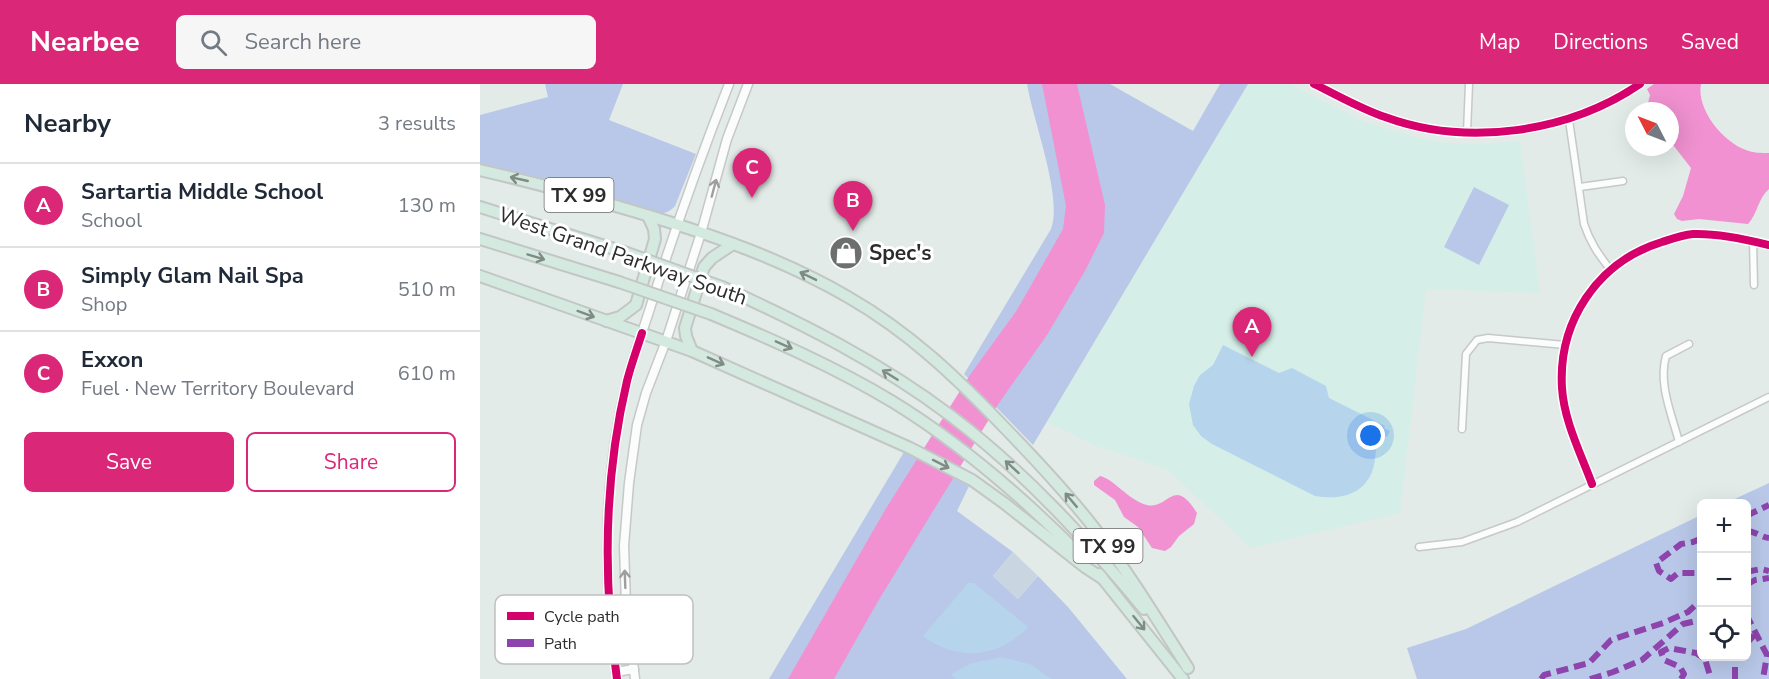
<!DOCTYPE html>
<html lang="en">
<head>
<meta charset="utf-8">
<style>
	:root { --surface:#fff; --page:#f6f6f7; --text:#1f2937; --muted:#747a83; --line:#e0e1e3; --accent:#db2777 }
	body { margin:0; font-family:"Nunito Sans",sans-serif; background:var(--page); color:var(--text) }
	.controls { position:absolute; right:18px; bottom:18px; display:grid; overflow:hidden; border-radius:9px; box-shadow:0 6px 24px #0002 }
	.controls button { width:54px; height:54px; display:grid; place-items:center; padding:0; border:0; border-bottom:2px solid var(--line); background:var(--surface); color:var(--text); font:30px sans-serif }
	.compass { position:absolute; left:1145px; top:18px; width:54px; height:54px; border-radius:50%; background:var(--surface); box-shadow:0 6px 24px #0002; rotate:312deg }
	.you { position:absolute; left:891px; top:352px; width:21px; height:21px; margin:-15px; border:4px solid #fff; border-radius:50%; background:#1a73e8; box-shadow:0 0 0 9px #1a73e833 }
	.badge { display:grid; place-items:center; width:39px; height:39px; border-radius:50%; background:var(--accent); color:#fff; font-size:20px; font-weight:700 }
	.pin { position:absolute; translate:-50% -50px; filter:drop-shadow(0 2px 3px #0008) }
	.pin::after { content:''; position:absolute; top:32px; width:21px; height:18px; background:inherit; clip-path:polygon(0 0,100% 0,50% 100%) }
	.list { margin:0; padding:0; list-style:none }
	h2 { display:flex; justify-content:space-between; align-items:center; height:78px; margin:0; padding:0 24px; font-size:26px }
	h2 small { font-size:20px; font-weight:400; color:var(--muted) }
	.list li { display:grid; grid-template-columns:39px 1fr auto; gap:18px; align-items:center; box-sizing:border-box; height:84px; padding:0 24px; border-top:2px solid var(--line) }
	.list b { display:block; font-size:22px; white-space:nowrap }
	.list p { margin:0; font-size:20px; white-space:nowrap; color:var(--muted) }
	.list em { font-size:20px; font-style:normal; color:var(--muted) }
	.actions { display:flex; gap:12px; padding:18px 24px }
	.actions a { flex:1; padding:14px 0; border:2px solid var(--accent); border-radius:9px; text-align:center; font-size:21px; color:var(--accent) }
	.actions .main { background:var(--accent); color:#fff }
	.icon { flex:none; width:33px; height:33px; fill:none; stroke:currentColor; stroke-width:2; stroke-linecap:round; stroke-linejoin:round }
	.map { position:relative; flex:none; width:1289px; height:595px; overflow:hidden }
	header { display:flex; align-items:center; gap:36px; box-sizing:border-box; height:84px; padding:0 30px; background:var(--accent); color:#fff }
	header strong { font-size:28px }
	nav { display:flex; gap:33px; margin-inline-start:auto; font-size:21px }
	.search { width:420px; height:54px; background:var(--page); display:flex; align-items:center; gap:15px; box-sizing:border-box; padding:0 21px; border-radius:9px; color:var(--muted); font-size:22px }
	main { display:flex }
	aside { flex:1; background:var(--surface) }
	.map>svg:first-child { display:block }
</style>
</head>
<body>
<header>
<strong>Nearbee</strong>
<div class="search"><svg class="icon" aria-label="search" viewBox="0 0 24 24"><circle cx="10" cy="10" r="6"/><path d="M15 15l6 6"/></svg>Search here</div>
<nav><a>Map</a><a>Directions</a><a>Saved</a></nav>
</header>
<main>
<aside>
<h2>Nearby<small>3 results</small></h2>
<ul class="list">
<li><span class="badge">A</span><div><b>Sartartia Middle School</b><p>School</p></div><em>130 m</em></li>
<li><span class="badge">B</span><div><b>Simply Glam Nail Spa</b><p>Shop</p></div><em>510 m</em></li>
<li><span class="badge">C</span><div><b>Exxon</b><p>Fuel · New Territory Boulevard</p></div><em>610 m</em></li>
</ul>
<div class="actions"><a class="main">Save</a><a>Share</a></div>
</aside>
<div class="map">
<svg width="1289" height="595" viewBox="0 0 1289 595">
	<rect width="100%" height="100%" fill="#e2ebe8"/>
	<path fill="#d6eee8" d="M 768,0 L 810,0 L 882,37 L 933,53 L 967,59 L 999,60 L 1040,57 L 1060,209 L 946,205 L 920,429 L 771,464 L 688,386 L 614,361 L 567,338 Z"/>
	<g fill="#b9c8e9">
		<path d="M 65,0 L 143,0 L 129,36 L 216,70 L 195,122 C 188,130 182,130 171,128 L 54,93 L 0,81 L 0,31 L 68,13 Z"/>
		<path d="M 547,0 L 630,0 L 713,47 L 740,0 L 768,0 L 553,361 L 484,290 L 571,145 C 583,113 553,37 547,0 Z"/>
		<path d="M 994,103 L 1029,121 L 999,181 L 964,163 Z"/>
		<path d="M 424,368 L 489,402 L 477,427 L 533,468 L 513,492 L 538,515 L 558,492 L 588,523 L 647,595 L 289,595 Z"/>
		<path d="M 1289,399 L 1289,595 L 937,595 L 927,564 L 986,545 L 1221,431 L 1222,572 L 1266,572 L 1266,420 L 1246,419 Z"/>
	</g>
	<path fill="#c9d5e0" d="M 533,468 L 558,492 L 538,515 L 513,492 Z"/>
	<g fill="#b6d4ec">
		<path d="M 743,261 L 799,289 L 812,284 L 846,302 L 849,314 L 905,342 L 904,344 L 910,347 L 907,353 L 901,351 C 894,364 897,374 892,388 C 882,412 858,416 835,412 L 732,360 L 721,352 L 713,341 L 709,320 L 714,302 L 720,291 L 733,281 Z"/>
		<path d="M 488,499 L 494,499 L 548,543 C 519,574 477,578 443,552 Z"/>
		<path d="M 522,573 L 552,581 L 571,595 L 475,595 L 471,590 L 492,579 Z"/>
	</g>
	<g fill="#f191d1">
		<path d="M 562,0 L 597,0 L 625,121 L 624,149 L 605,187 L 567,251 L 519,319 L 397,519 L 354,595 L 308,595 L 405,426 L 490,291 L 537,226 L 583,145 L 586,122 Z"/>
		<path d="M 1174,0 L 1221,0 C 1216,25 1243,58 1266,66 C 1273,69 1281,69 1289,69 L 1289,105 C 1278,114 1278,129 1268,140 L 1219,135 L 1202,137 L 1197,135 L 1194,130 L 1203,112 L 1211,84 L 1190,57 L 1190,27 L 1166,27 L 1170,11 L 1167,5 Z"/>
		<path d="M 620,392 C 634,395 648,416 667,421 C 689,426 693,391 717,429 L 714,440 L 699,452 L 691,463 L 685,467 L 672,464 L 658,443 L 644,433 L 635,416 L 614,401 L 614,397 Z"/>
	</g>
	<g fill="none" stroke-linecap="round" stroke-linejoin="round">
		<defs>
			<g id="street">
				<path d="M 1089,36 L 1104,140 C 1110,158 1118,170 1130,185"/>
				<path d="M 987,48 L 989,0"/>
				<path d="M 1100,103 L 1143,97"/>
				<path d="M 1273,157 L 1274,201"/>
				<path d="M 982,345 L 986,270 L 997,256 L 1008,254 L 1085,261"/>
				<path d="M 1199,358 C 1192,331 1178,300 1186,272 L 1209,260"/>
				<path d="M 1112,400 C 1101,370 1084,337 1082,304 C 1078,238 1117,178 1182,158 C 1191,155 1202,151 1213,150 C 1238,149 1265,155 1289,161"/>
				<path d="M 939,463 L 982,458 L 1037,438 L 1289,313"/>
			</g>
			<g id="secondary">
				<path d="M 834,0 C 857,11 881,25 905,33 C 987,63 1088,49 1160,0"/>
				<path d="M 136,588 L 154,585"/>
				<path d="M 137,595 C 123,497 123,393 147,297 C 154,270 164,244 172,218 C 195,144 221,72 249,0"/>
				<path d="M 155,595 L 146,521 L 144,462 L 149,399 L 157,341 L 166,309 L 186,257 L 221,149 L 247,55 L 268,0"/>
			</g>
			<g id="highway">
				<path d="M 0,86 C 52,98 103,112 153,127 C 227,149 301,174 368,213 C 429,248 476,293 524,343 C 556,376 587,409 615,445 C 649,489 678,537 708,584"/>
				<path d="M 0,123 L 147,169"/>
				<path d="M 0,155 L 139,198"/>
				<path d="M 0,192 L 212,267 L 430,364 L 492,396 L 524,419 L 605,483 L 622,494"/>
				<path d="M 242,203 C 322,239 401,279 471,332 C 544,387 606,455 664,525"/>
				<path d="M 231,230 C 293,256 355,283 413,318 C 483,361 546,416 604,475"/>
				<path d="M 126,237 L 140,233 L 156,221 L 175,155 L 174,145 L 168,132"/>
				<path d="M 212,267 L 206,252 L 205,244 L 224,183 L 232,174 L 253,160"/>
				<path d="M 619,490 L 703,595"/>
			</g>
		</defs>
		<use href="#street" stroke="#c7c8c7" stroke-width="9"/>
		<use href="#secondary" stroke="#c7c8c7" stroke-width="11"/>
		<use href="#highway" stroke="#c2c6c5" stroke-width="14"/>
		<use href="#street" stroke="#fbfcfc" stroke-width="6"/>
		<use href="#secondary" stroke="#fbfcfc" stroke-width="8"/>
		<use href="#highway" stroke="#d4eae0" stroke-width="10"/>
		<defs>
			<g id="highway-bridge">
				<path d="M 147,169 L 242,203"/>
				<path d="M 139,198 L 231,230"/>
			</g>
		</defs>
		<use href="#highway-bridge" stroke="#c2c6c5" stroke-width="14" stroke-linecap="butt"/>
		<use href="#highway-bridge" stroke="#d4eae0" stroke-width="10"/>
		<g stroke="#8e44ad" stroke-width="6" stroke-dasharray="12 6" stroke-linecap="butt">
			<path d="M 1266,432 L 1289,421"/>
			<path d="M 1266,447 C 1276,447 1280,453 1289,454"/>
			<path d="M 1222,454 L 1213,458 L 1201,460 L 1176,479 L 1179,487 L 1191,495 L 1198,489 L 1222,489"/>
			<path d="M 1266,488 L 1281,485 L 1289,487"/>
			<path d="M 1266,501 L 1275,496 L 1289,494"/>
			<path d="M 1266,530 L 1287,571 L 1283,595"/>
			<path d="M 1266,560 L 1277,548"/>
			<path d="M 1061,595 L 1064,591 L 1109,579 L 1131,556 L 1183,539 L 1208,528 L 1222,515"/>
			<path d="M 1110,595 L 1133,588 L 1162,576 L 1203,540 L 1216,537 L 1222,534"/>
			<path d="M 1201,595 L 1204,590 L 1200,583 L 1184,576 L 1181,568 L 1189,564 L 1216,569 L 1225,575 L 1231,595"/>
			<path d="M 1255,595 L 1255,572"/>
		</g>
		<defs>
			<g id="cycleway">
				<path d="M 834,0 C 857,11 881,25 905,33 C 987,63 1088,49 1160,0"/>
				<path d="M 1112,400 C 1101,370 1084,337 1082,304 C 1078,238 1117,178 1182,158 C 1191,155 1202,151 1213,150 C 1238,149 1265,155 1289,161"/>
				<path d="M 137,595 C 123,497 124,394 147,297 C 151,281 157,265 162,249"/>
			</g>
		</defs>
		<use href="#cycleway" stroke="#fff" stroke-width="11"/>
		<use href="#cycleway" stroke="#d6006c" stroke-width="8"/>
	</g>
	<defs><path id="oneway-shaft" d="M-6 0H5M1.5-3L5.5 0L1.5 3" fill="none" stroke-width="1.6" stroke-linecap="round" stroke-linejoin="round" transform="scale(1.5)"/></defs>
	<g stroke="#808b86">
		<use href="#oneway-shaft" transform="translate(39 95) rotate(-167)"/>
		<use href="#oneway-shaft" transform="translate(56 173) rotate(17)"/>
		<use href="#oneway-shaft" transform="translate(328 192) rotate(-154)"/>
		<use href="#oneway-shaft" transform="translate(106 230) rotate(20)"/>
		<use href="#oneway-shaft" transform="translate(304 261) rotate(24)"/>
		<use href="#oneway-shaft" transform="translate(236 277) rotate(24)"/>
		<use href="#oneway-shaft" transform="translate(410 291) rotate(-148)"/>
		<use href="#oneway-shaft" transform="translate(461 380) rotate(27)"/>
		<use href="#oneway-shaft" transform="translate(532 383) rotate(-138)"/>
		<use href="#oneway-shaft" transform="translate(591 416) rotate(-130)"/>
		<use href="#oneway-shaft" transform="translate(659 539) rotate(51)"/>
	</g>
	<g stroke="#9e9e9e">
		<use href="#oneway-shaft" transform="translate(234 104) rotate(-75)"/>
		<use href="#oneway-shaft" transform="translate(145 495) rotate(-92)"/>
	</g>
	<defs>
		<symbol id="shop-disc" viewBox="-11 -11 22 22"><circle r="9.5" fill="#6c6f6e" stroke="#fff"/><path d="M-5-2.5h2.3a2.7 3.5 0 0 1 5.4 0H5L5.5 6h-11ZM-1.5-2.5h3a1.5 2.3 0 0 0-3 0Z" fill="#fff"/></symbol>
	</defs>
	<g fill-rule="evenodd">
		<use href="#shop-disc" x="347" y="150" width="38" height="38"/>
	</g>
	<g text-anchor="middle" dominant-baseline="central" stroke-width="6" stroke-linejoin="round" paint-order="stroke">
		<g fill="#fff" stroke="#6b6b6b" stroke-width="1.5">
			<rect x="64.5" y="94" width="69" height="34" rx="4.5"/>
			<rect x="593.5" y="445" width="69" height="34" rx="4.5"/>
		</g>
		<g font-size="20" font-weight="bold" fill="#2c2c2c">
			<text x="99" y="111">TX 99</text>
			<text x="628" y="462">TX 99</text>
		</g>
		<g font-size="21" font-weight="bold" fill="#2c2c2c" stroke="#fff" text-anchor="start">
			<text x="389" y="169">Spec's</text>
		</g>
		<g font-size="21" fill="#2c2c2c" stroke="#fff">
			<text transform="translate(143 172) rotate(19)">West Grand Parkway South</text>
		</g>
	</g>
	<rect x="15" y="511" width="198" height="69" rx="9" fill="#fff" stroke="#c0c0c0" stroke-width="1.5"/>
	<rect x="27" y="528" width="27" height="8" fill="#d6006c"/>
	<rect x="27" y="555" width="27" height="8" fill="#8e44ad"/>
	<g font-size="16" fill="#2c2c2c">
		<text x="64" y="538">Cycle path</text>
		<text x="64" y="565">Path</text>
	</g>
</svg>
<div class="controls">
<button>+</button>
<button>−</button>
<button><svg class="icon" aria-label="locate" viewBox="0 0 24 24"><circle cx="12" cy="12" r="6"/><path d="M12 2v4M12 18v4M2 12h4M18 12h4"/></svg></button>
</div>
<svg class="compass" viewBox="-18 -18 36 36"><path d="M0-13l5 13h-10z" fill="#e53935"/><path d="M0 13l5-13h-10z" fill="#747a83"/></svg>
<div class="you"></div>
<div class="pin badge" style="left:772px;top:273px">A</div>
<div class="pin badge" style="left:373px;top:147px">B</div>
<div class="pin badge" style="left:272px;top:114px">C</div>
</div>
</main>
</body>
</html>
